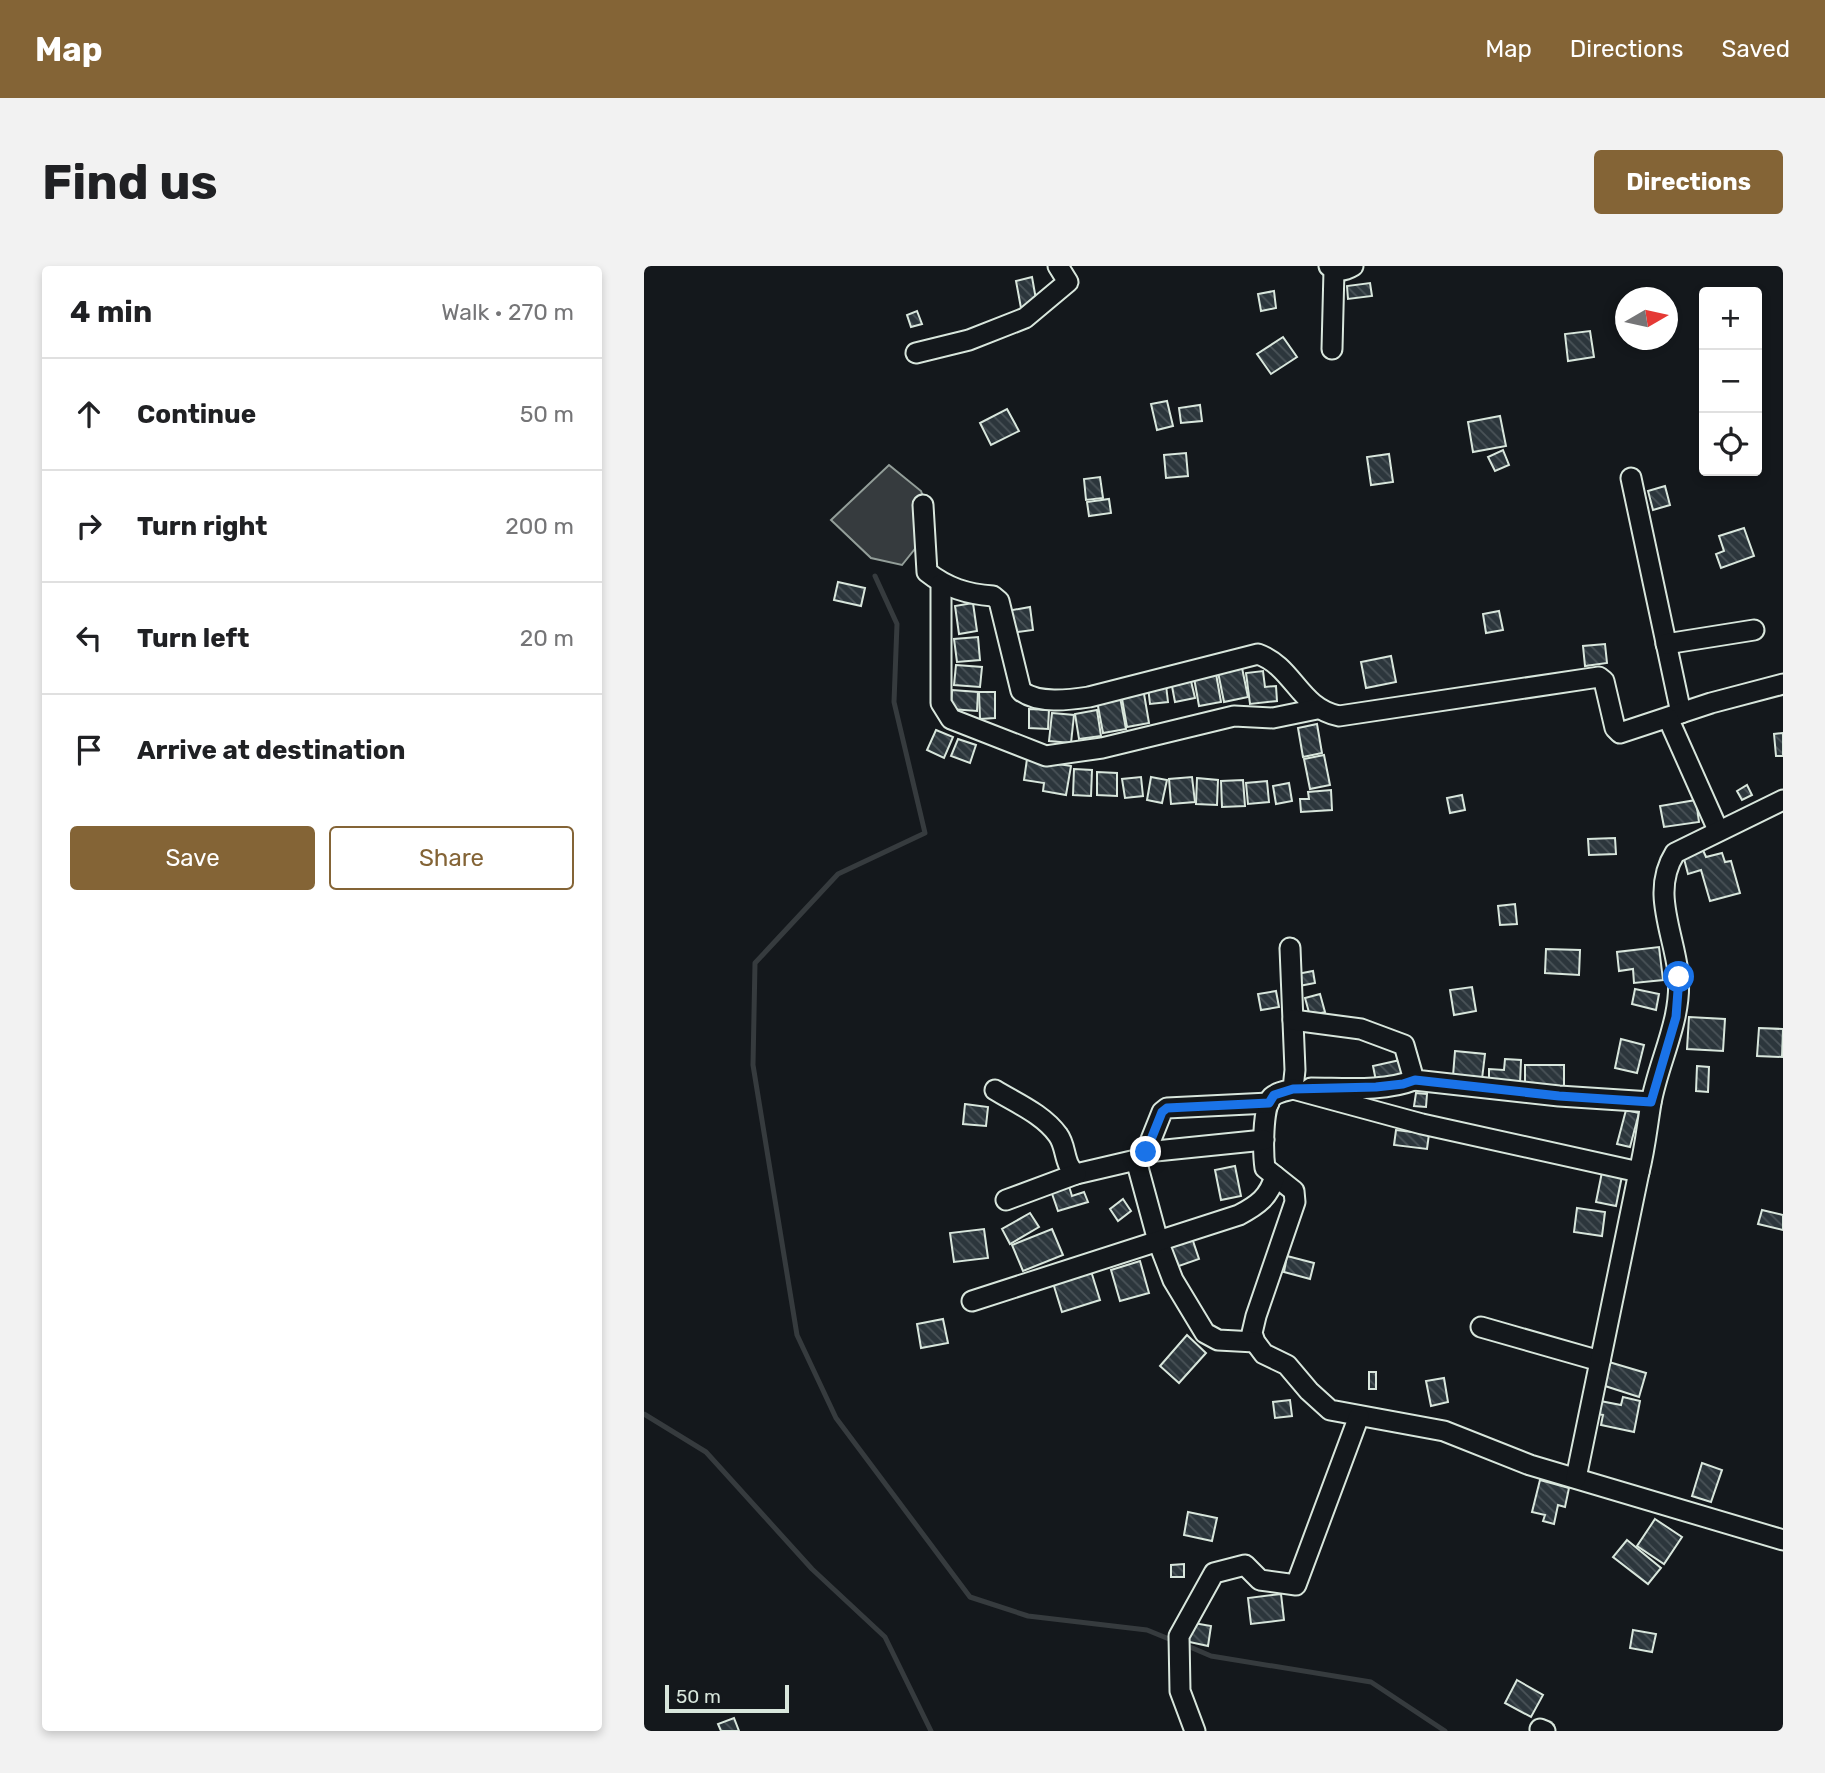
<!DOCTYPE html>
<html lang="en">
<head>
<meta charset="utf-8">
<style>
	:root { --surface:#fff; --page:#f2f2f2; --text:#202124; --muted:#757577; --line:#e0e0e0; --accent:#846436 }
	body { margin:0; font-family:Rubik,sans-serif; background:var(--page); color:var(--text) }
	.controls { position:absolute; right:21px; top:21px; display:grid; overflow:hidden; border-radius:7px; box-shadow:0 4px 10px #0003 }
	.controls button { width:63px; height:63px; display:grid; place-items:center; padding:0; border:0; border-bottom:2px solid var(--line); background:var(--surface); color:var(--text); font:35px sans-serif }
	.compass { position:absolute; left:971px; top:21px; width:63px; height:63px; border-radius:50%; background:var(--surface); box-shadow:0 4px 10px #0003; rotate:81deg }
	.scale { position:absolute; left:21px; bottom:18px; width:124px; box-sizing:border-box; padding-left:7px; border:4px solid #d8e6dc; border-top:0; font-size:19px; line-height:24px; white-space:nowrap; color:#d8e6dc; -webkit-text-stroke:5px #14181c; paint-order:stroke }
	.stop { position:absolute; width:21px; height:21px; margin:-16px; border:5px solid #1a73e8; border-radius:50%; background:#fff }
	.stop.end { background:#1a73e8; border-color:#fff; box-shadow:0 2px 7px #0008 }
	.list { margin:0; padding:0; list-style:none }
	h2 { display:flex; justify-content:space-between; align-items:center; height:91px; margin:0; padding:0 28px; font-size:30px }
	h2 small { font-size:23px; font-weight:400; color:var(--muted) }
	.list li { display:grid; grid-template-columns:46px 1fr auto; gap:21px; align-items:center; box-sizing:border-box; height:112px; padding:0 28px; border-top:2px solid var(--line) }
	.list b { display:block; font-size:26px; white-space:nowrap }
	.list em { font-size:23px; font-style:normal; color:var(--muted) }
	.actions { display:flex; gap:14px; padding:21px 28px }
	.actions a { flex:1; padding:16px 0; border:2px solid var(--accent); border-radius:7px; text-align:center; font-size:24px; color:var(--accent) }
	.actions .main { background:var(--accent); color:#fff }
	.icon { flex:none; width:38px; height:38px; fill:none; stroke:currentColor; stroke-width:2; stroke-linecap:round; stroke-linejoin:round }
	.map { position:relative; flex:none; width:1139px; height:1465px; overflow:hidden; border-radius:7px }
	header { display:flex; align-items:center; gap:42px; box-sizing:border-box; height:98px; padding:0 35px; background:var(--accent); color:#fff }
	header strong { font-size:33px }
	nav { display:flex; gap:38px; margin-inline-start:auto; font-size:24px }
	.intro { display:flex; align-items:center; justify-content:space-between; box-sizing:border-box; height:168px; padding:0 42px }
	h1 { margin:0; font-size:49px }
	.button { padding:18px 32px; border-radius:7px; background:var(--accent); color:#fff; font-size:24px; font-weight:700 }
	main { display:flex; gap:42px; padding:0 42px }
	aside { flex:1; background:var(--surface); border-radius:7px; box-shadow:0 4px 10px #0003 }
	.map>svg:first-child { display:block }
</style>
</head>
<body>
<header>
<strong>Map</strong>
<nav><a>Map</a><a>Directions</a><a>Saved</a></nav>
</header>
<div class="intro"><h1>Find us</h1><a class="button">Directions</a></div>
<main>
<aside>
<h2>4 min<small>Walk · 270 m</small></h2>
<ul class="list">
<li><svg class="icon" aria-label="ahead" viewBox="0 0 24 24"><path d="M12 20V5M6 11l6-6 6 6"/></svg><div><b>Continue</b></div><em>50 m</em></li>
<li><svg class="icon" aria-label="right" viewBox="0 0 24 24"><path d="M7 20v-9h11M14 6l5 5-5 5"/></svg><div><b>Turn right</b></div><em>200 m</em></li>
<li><svg class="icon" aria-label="left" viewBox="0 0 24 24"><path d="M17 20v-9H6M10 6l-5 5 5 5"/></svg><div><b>Turn left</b></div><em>20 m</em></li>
<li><svg class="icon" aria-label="arrive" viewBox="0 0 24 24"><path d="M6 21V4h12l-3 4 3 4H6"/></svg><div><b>Arrive at destination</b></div></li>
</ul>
<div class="actions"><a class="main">Save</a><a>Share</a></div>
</aside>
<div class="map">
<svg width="1139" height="1465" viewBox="0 0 1139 1465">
	<defs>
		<pattern id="building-back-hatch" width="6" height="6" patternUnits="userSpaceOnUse" patternTransform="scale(1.75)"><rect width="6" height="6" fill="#2c363c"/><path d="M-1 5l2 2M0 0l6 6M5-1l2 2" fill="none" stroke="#4a5358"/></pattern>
	</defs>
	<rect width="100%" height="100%" fill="#14181c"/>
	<path fill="#363b3e" stroke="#939e99" stroke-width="2" d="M 245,199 L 277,225 L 290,259 L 258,299 L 227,292 L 187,254 Z"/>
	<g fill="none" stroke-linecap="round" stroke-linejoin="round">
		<g stroke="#363b3e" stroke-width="5">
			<path d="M 231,310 L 253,358 L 250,436 L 281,567 L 194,608 L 111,697 L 109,799 L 153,1069 L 192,1152 L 326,1331 L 384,1350 L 503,1364 L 530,1375"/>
			<path d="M 0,1148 L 62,1186 L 168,1303 L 241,1371 L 287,1465"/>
			<path d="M 539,1378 L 567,1390 L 727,1416 L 801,1465"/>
		</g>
	</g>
	<g fill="url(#building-back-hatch)" stroke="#d8e6dc" stroke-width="2">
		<path d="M 388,11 L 393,39 L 377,42 L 372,15 Z"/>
		<path d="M 726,17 L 728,30 L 704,33 L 703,20 Z"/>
		<path d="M 630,25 L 632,42 L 617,45 L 614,28 Z"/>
		<path d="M 273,45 L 278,58 L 267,61 L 263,49 Z"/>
		<path d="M 946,65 L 950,91 L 924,95 L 921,68 Z"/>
		<path d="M 639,71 L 653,91 L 627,108 L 613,88 Z"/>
		<path d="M 523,135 L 529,160 L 513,164 L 507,138 Z"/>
		<path d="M 556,139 L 558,155 L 537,157 L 535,142 Z"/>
		<path d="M 363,143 L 375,165 L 347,179 L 336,157 Z"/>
		<path d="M 856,150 L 862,180 L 829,186 L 824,156 Z"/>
		<path d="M 859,184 L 865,199 L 851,205 L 844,191 Z"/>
		<path d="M 542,187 L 544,210 L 522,212 L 520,189 Z"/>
		<path d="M 745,188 L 749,216 L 727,219 L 723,191 Z"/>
		<path d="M 456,211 L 459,232 L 442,234 L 440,213 Z"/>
		<path d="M 1021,220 L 1026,239 L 1009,244 L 1004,225 Z"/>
		<path d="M 465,233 L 467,247 L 445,250 L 443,236 Z"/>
		<path d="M 1100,262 L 1110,290 L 1077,302 L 1072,288 L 1080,285 L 1075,270 Z"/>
		<path d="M 194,316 L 221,322 L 217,340 L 190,334 Z"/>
		<path d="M 329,337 L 333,365 L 315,368 L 311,340 Z"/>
		<path d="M 386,341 L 389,364 L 366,367 L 363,345 Z"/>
		<path d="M 855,345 L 859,364 L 842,367 L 839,348 Z"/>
		<path d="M 334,371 L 336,394 L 313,396 L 310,373 Z"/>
		<path d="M 961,378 L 963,397 L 941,400 L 939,380 Z"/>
		<path d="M 747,390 L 752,416 L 722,422 L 717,396 Z"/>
		<path d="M 597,397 L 604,431 L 580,436 L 573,401 Z"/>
		<path d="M 312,399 L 338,401 L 336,421 L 310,419 Z"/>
		<path d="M 571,402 L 577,436 L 555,440 L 549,406 Z"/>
		<path d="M 619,405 L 621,421 L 632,420 L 633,435 L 606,438 L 602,407 Z"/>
		<path d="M 546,411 L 551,432 L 531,436 L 527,415 Z"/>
		<path d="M 522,419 L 524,436 L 506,438 L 504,421 Z"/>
		<path d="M 499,422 L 505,457 L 483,461 L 477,427 Z"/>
		<path d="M 308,424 L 334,426 L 333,445 L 307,443 Z"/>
		<path d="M 335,426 L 351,426 L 351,452 L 336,453 Z"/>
		<path d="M 476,431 L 482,463 L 459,467 L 453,435 Z"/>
		<path d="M 385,443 L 405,444 L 404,463 L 385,462 Z"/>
		<path d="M 453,444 L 457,470 L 435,473 L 431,448 Z"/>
		<path d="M 408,447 L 430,449 L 427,477 L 405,475 Z"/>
		<path d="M 673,458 L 678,487 L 659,491 L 654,462 Z"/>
		<path d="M 292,464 L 309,471 L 300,492 L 283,484 Z"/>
		<path d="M 1139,467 L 1139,490 L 1132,490 L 1130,468 Z"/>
		<path d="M 314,473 L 332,479 L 326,497 L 307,490 Z"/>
		<path d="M 680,489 L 686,519 L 666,523 L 660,493 Z"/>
		<path d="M 383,493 L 427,500 L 422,529 L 399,525 L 400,517 L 380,514 Z"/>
		<path d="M 430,503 L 448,504 L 447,530 L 429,529 Z"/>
		<path d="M 453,506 L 473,507 L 473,530 L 453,529 Z"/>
		<path d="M 497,511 L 499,530 L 481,532 L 478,513 Z"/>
		<path d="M 507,511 L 523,514 L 518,537 L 503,534 Z"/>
		<path d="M 548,511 L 551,536 L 527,538 L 525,513 Z"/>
		<path d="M 553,512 L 574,514 L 573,539 L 552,538 Z"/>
		<path d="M 599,514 L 601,540 L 578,541 L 577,515 Z"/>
		<path d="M 623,515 L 625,536 L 604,538 L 602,517 Z"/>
		<path d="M 645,517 L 648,535 L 632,538 L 629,520 Z"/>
		<path d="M 1103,519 L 1108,529 L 1098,534 L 1093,525 Z"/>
		<path d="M 687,524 L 688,544 L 657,546 L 656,533 L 665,533 L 664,526 Z"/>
		<path d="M 818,529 L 821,544 L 806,547 L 803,532 Z"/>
		<path d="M 1052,534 L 1055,556 L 1020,561 L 1016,540 Z"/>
		<path d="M 971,572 L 972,588 L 945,589 L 944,573 Z"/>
		<path d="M 1059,584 L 1062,591 L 1078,587 L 1081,596 L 1087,595 L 1096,627 L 1066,635 L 1057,604 L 1044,608 L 1039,589 Z"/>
		<path d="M 871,638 L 873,658 L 856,659 L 854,640 Z"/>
		<path d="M 1015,681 L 1019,714 L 990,717 L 989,703 L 975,705 L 973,686 Z"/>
		<path d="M 902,683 L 936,684 L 935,709 L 901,707 Z"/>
		<path d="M 669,705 L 671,717 L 655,720 L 653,708 Z"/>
		<path d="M 828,721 L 832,745 L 810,749 L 806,724 Z"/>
		<path d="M 991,723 L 1015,728 L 1012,744 L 988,738 Z"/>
		<path d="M 632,725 L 635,741 L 617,744 L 614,728 Z"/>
		<path d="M 676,728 L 681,746 L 666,750 L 661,732 Z"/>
		<path d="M 1045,751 L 1081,753 L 1079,785 L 1043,783 Z"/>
		<path d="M 1115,762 L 1139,763 L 1138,791 L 1113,790 Z"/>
		<path d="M 977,773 L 1000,779 L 993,807 L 971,802 Z"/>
		<path d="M 811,785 L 841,788 L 838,813 L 809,810 Z"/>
		<path d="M 861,793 L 877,794 L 876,819 L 845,818 L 845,803 L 860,804 Z"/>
		<path d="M 756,794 L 760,814 L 733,820 L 729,800 Z"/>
		<path d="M 881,799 L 920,799 L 920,821 L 881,820 Z"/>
		<path d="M 1053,800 L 1065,801 L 1064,826 L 1052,825 Z"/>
		<path d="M 772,827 L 783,828 L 782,841 L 770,840 Z"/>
		<path d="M 321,838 L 344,841 L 342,860 L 319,858 Z"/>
		<path d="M 982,844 L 995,847 L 986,881 L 973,878 Z"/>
		<path d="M 752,864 L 785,868 L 783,883 L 750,879 Z"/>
		<path d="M 591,900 L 597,930 L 577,934 L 571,904 Z"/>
		<path d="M 958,906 L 978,910 L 972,940 L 952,936 Z"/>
		<path d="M 424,917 L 428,930 L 440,926 L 444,936 L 414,945 L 406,922 Z"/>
		<path d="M 479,933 L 487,945 L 474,955 L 466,943 Z"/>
		<path d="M 933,942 L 961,946 L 958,970 L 930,966 Z"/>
		<path d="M 1118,944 L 1139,949 L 1139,964 L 1114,958 Z"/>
		<path d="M 386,947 L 395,961 L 366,978 L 358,963 Z"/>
		<path d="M 340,963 L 344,992 L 310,996 L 306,967 Z"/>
		<path d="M 408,963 L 419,989 L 379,1005 L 368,979 Z"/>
		<path d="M 546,966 L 555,993 L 532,1001 L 522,974 Z"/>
		<path d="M 643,990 L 670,997 L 666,1013 L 640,1006 Z"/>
		<path d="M 496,995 L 505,1027 L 476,1035 L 467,1004 Z"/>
		<path d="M 447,1005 L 456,1034 L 418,1046 L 409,1017 Z"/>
		<path d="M 299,1053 L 304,1077 L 277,1082 L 273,1058 Z"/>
		<path d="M 543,1069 L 562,1087 L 535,1117 L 516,1100 Z"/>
		<path d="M 965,1096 L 1002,1107 L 995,1131 L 958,1119 Z"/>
		<rect x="725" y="1106" width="7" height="17"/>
		<path d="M 800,1112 L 804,1136 L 787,1140 L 782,1115 Z"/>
		<path d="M 979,1131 L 996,1135 L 990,1166 L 957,1159 L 959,1149 L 949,1147 L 951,1134 L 977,1139 Z"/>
		<path d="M 646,1134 L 648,1150 L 631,1152 L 629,1136 Z"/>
		<path d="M 1058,1197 L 1078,1204 L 1067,1236 L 1048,1230 Z"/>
		<path d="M 896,1214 L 925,1222 L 921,1241 L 914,1239 L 910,1258 L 899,1255 L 901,1249 L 888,1246 Z"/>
		<path d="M 544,1246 L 573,1252 L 568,1275 L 540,1269 Z"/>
		<path d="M 1011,1253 L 1038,1271 L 1020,1298 L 993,1280 Z"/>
		<path d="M 983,1274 L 1017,1302 L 1004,1318 L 969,1291 Z"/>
		<path d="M 540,1298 L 540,1311 L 527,1311 L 527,1299 Z"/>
		<path d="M 637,1328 L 640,1354 L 607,1358 L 604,1332 Z"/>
		<path d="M 544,1356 L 567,1360 L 564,1380 L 541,1375 Z"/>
		<path d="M 989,1364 L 1012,1368 L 1008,1386 L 986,1382 Z"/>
		<path d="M 873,1414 L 899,1429 L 887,1451 L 861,1437 Z"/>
		<path d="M 90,1452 L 95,1465 L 77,1465 L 74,1458 Z"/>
	</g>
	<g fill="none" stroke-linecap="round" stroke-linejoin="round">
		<defs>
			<g id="minor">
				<path d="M 685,0 C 693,6 701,5 709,0"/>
				<path d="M 688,83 L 690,4"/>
				<path d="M 272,87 L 325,74 L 381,52 L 424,16 L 414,0"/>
				<path d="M 987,212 L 1037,447"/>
				<path d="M 279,239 L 283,306 C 303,322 323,328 349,330 L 355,335 L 377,425 C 394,438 425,434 445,431 L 614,388 C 650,401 655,442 695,450 L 955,411 L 960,415 L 971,462 L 976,467 L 1067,437 L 1139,418"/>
				<path d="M 297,318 L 297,437 L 307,453 L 402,490 L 458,482 L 590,450 L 629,452 L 673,443"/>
				<path d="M 1022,378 L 1110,364"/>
				<path d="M 1024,452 L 1074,564"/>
				<path d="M 646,682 L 651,804 L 649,823 C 642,825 633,826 628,831 C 618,841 619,888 621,902 L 650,925 L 651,936 L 612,1050 L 608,1067 L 611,1076 L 620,1088 L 643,1099 L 665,1125 L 686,1144 L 800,1165 L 886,1199 L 1139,1274"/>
				<path d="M 649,754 L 717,763 L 760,779 L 770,814 L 915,830 L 1007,836"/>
				<path d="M 667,822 C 700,822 740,826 770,814"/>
				<path d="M 649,823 L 778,858 L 995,906"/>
				<path d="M 351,824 C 372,837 399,848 414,869 C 423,881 419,898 432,908 L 492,894 L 502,886 L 518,846 L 523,842 L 625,837"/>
				<path d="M 502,886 L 620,874"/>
				<path d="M 492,894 L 514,975 L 529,1014 L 561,1067 L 574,1074 L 611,1076"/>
				<path d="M 362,934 L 432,908"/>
				<path d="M 328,1035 L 595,949 C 614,939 625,931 631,910"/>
				<path d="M 837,1061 L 956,1095"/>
				<path d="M 932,1212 L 995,906 C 1001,883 1003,861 1007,837 C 1015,793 1039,753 1034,706 C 1029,665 1007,625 1031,587 L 1139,534"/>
				<path d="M 896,1463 L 901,1465"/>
				<path d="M 551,1465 L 536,1425 L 535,1370 L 570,1307 L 601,1299 L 616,1314 L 652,1319 L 715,1150"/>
			</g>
		</defs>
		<use href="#minor" stroke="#d8e6dc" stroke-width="23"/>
		<use href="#minor" stroke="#14181c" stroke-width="19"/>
	</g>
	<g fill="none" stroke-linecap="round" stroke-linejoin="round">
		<path stroke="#1a73e8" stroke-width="9" d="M 502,886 L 518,846 L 523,842 L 625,837 L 630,829 L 649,823 L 732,821 L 759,818 L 771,814 L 915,830 L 1007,836 L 1032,751 L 1035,711"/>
	</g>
</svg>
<div class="controls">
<button>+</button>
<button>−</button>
<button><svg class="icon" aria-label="locate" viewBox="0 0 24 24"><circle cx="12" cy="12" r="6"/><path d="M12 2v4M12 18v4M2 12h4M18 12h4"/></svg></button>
</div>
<svg class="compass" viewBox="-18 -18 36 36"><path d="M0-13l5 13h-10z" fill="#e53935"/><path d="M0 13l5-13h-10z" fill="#757577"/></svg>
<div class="scale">50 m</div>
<div class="stop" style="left:1035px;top:711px"></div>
<div class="stop end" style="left:502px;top:886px"></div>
</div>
</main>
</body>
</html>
